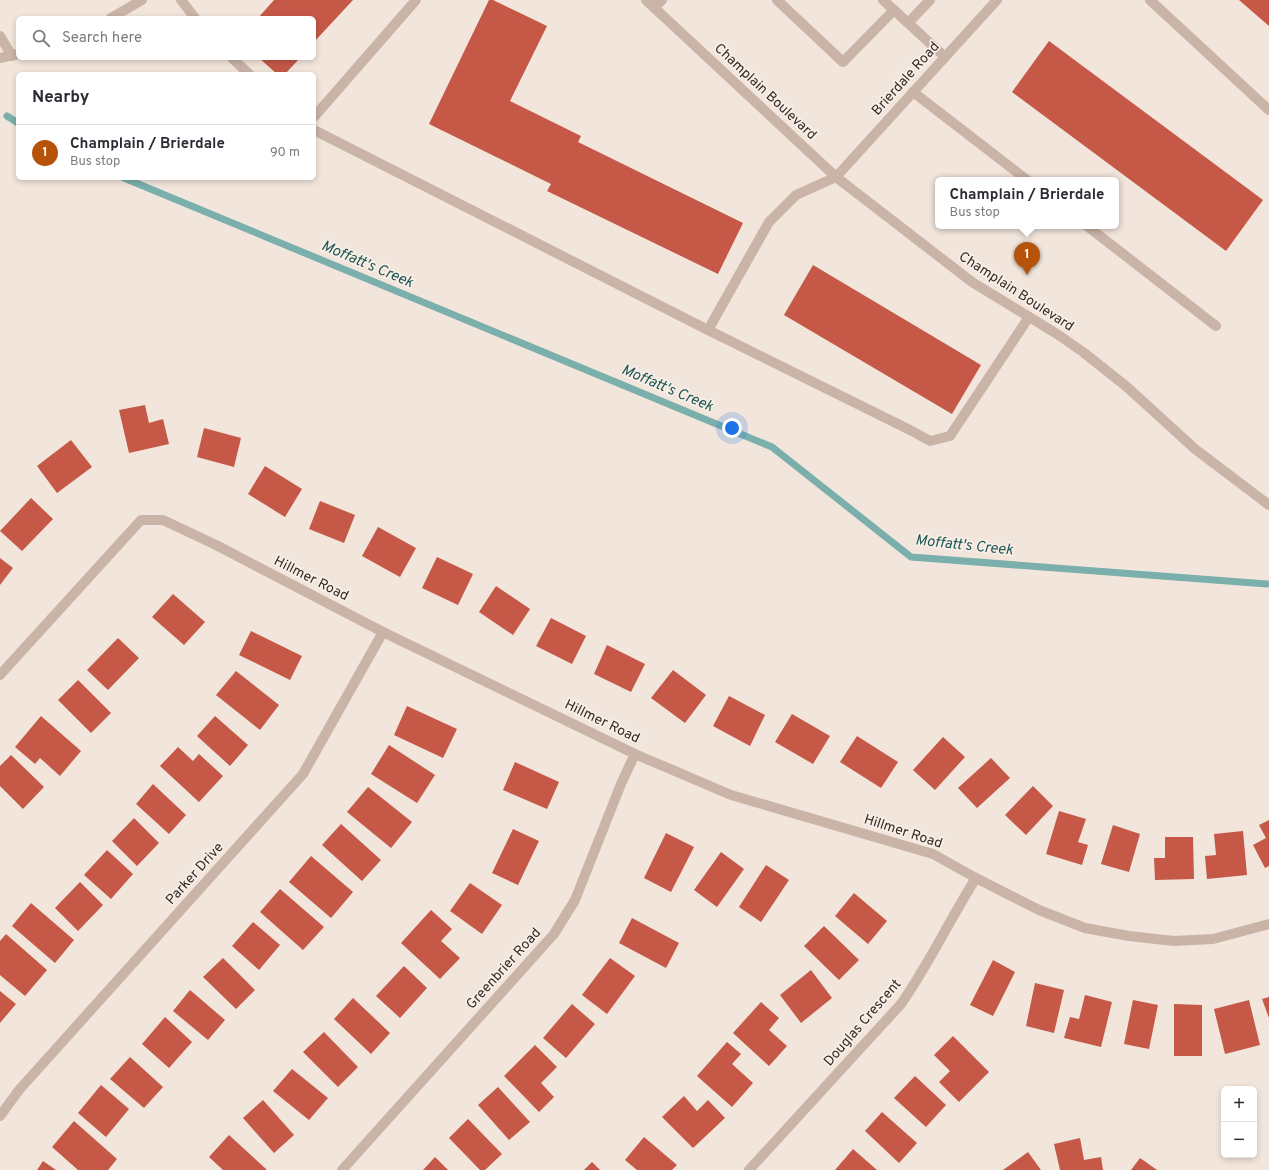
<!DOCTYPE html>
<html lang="en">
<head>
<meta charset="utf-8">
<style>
	:root { --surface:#fff; --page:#f7f7f7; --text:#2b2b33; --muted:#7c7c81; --line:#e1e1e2; --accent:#b45309 }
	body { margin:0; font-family:Overpass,sans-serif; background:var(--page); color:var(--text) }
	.controls { position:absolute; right:12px; bottom:12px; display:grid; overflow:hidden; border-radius:6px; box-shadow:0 2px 6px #0003 }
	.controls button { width:36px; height:36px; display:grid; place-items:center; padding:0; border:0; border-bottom:1px solid var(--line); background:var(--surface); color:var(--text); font:20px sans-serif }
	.you { position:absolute; left:732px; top:428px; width:14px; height:14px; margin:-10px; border:3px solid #fff; border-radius:50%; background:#1a73e8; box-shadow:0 0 0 6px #1a73e833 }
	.badge { display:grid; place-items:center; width:26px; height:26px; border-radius:50%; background:var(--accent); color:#fff; font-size:13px; font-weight:700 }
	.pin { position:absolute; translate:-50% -33px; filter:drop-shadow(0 1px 2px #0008) }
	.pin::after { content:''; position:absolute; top:21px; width:14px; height:12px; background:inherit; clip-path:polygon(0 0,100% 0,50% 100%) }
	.popup { position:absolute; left:935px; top:177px; width:184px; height:52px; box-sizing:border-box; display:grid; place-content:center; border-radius:6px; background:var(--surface); filter:drop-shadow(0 1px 3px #0005); font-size:13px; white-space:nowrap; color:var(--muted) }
	.popup b { font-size:15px; color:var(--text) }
	.popup::after { content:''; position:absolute; left:50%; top:100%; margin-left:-8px; border:8px solid transparent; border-top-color:var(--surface) }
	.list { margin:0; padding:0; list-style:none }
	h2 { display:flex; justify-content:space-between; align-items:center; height:52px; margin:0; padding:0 16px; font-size:17px }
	h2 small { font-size:13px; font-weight:400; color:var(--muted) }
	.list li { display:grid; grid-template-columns:26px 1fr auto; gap:12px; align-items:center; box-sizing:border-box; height:56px; padding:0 16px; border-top:1px solid var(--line) }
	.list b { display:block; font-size:15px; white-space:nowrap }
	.list p { margin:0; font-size:13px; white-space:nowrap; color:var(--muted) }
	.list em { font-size:13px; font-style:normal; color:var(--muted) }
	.icon { flex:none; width:22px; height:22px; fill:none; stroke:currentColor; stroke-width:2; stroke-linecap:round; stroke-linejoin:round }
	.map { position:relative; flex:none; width:1269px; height:1170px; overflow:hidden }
	.search { position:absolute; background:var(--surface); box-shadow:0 2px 6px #0003; left:16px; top:16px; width:300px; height:44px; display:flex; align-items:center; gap:10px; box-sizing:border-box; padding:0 14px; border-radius:6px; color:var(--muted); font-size:15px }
	.panel { position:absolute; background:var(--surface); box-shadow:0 2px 6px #0003; left:16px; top:72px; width:300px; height:108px; border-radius:6px }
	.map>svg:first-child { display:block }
</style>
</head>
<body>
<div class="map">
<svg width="1269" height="1170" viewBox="0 0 1269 1170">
	<rect width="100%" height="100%" fill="#f2e5db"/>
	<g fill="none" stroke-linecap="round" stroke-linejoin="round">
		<g stroke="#7aafab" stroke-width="7">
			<path d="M 7,116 L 18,123"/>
			<path d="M 124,178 L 772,447 L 911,557 L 1267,584"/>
		</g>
	</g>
	<g fill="#c55846">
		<path d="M 274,0 L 353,0 L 314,42 L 314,18 L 258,18 Z"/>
		<path d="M 489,0 L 493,0 L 547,26 L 510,101 L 581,136 L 578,142 L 743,223 L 718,274 L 547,191 L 551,184 L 429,124 Z"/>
		<path d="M 1239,0 L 1269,0 L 1269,26 Z"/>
		<path d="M 1049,41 L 1263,200 L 1226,251 L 1012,92 Z"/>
		<path d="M 259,58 L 300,58 L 285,74 L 277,74 Z"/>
		<path d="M 813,265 L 981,365 L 952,414 L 784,315 Z"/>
		<path d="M 145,405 L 149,423 L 163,419 L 169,444 L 129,453 L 119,410 Z"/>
		<path d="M 204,428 L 241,438 L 234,467 L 197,457 Z"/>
		<path d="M 71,440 L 92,467 L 57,493 L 37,466 Z"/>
		<path d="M 265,466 L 302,489 L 285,517 L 248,494 Z"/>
		<path d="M 31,498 L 53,519 L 22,551 L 0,531 Z"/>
		<path d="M 320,501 L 355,515 L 344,543 L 309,529 Z"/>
		<path d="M 378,527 L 416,548 L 400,577 L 362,556 Z"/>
		<path d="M 437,557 L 473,574 L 458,605 L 422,588 Z"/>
		<path d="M 0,558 L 13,568 L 0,585 Z"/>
		<path d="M 496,586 L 530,609 L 513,635 L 479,612 Z"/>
		<path d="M 173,594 L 205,622 L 184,645 L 152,617 Z"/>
		<path d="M 551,618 L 586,636 L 572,664 L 536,646 Z"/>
		<path d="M 251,631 L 302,656 L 290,680 L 239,655 Z"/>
		<path d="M 118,638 L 139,658 L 108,690 L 87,670 Z"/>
		<path d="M 607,645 L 645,664 L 631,692 L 594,674 Z"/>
		<path d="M 673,670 L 706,695 L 685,723 L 651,698 Z"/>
		<path d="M 236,671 L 279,705 L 260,730 L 216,695 Z"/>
		<path d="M 78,680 L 111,713 L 91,733 L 58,700 Z"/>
		<path d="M 729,696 L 765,715 L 750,746 L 713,726 Z"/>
		<path d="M 407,706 L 457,729 L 443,758 L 394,735 Z"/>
		<path d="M 792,714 L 830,736 L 813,764 L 775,742 Z"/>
		<path d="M 41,716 L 81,751 L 60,776 L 40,758 L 35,764 L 15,747 Z"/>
		<path d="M 215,716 L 248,745 L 230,766 L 197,736 Z"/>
		<path d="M 857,736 L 898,762 L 881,788 L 840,762 Z"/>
		<path d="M 943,737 L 965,757 L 935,790 L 913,770 Z"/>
		<path d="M 389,745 L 435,775 L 417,803 L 371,774 Z"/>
		<path d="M 178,747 L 193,761 L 199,754 L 223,776 L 199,802 L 160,766 Z"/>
		<path d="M 11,755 L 44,787 L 23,809 L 0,786 L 0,766 Z"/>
		<path d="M 991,758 L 1010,778 L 977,808 L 958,788 Z"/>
		<path d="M 515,762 L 559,782 L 547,809 L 503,790 Z"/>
		<path d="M 153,784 L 186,815 L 169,834 L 136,804 Z"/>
		<path d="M 1033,786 L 1053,806 L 1026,835 L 1005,815 Z"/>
		<path d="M 368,787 L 412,822 L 391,848 L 347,812 Z"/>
		<path d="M 1059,811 L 1086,819 L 1078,842 L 1088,845 L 1082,865 L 1046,854 Z"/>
		<path d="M 134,818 L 159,843 L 137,866 L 112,841 Z"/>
		<path d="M 1269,820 L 1269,866 L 1265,868 L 1253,845 L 1266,838 L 1259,825 Z"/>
		<path d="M 341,824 L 381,860 L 362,881 L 322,845 Z"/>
		<path d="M 1113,825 L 1140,834 L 1129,872 L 1101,864 Z"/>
		<path d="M 513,829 L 539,841 L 518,885 L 492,873 Z"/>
		<path d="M 1243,831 L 1247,875 L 1207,879 L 1205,856 L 1216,855 L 1214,834 Z"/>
		<path d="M 666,833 L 694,847 L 671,892 L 644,878 Z"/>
		<path d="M 1165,837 L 1193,837 L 1194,879 L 1155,880 L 1154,858 L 1165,858 Z"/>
		<path d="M 107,850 L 133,874 L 111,899 L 84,875 Z"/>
		<path d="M 721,852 L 744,869 L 717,907 L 694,890 Z"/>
		<path d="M 311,856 L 353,892 L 331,918 L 289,882 Z"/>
		<path d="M 766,865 L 789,880 L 761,922 L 739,907 Z"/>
		<path d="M 80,882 L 103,905 L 78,931 L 55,908 Z"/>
		<path d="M 470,883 L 502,905 L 482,934 L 450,911 Z"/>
		<path d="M 280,889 L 324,927 L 303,950 L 260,912 Z"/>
		<path d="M 854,893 L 887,921 L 868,944 L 835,916 Z"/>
		<path d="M 31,903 L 74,940 L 55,963 L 12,926 Z"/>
		<path d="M 431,910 L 452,929 L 441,941 L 460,958 L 440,979 L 401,943 Z"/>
		<path d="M 632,918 L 679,943 L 666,968 L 619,943 Z"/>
		<path d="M 253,922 L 280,945 L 259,970 L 232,946 Z"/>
		<path d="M 824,926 L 859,960 L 839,980 L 804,946 Z"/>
		<path d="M 6,934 L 47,970 L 25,996 L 0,975 L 0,941 Z"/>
		<path d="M 223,958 L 255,990 L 236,1009 L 203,977 Z"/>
		<path d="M 610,958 L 635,976 L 607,1014 L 582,995 Z"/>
		<path d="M 993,960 L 1015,972 L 993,1016 L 970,1005 Z"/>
		<path d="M 404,966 L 427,988 L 400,1018 L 376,996 Z"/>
		<path d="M 811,970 L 832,998 L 801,1023 L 780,995 Z"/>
		<path d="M 1035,983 L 1064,990 L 1054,1033 L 1026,1026 Z"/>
		<path d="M 190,990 L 225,1020 L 208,1040 L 173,1011 Z"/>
		<path d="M 0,991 L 16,1004 L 0,1023 Z"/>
		<path d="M 1085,995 L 1112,1002 L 1101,1047 L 1064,1038 L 1070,1017 L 1079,1019 Z"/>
		<path d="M 1269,997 L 1269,1018 L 1262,999 Z"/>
		<path d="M 353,998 L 390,1033 L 371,1054 L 334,1019 Z"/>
		<path d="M 1133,1000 L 1158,1005 L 1149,1049 L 1124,1044 Z"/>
		<path d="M 1249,1000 L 1260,1045 L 1225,1054 L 1214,1009 Z"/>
		<path d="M 761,1002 L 779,1018 L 769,1030 L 787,1046 L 769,1066 L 733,1033 Z"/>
		<path d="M 572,1004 L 595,1024 L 566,1058 L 543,1038 Z"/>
		<path d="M 1174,1004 L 1202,1005 L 1202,1056 L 1174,1056 Z"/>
		<path d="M 165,1017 L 192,1042 L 169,1068 L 142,1044 Z"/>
		<path d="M 324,1032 L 358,1067 L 338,1087 L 303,1052 Z"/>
		<path d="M 953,1036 L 989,1072 L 959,1102 L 939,1082 L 950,1071 L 934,1055 Z"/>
		<path d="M 727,1042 L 741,1054 L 732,1064 L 753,1083 L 732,1107 L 697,1076 Z"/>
		<path d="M 535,1045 L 557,1067 L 541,1083 L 554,1097 L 539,1112 L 504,1076 Z"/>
		<path d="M 130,1057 L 163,1087 L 144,1108 L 110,1079 Z"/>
		<path d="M 292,1069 L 328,1098 L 309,1120 L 273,1091 Z"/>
		<path d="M 915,1076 L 946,1105 L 926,1127 L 894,1098 Z"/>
		<path d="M 101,1085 L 129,1109 L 106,1137 L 78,1113 Z"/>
		<path d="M 498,1087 L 530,1122 L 509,1140 L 478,1105 Z"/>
		<path d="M 684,1096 L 697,1111 L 708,1100 L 725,1118 L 693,1148 L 662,1117 Z"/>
		<path d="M 263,1100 L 294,1135 L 274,1153 L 243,1118 Z"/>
		<path d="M 882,1112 L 917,1143 L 899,1163 L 865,1131 Z"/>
		<path d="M 468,1119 L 502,1154 L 485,1170 L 480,1170 L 449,1138 Z"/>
		<path d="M 74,1121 L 117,1159 L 108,1170 L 78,1170 L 52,1147 Z"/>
		<path d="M 229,1135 L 266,1169 L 266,1170 L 223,1170 L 209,1157 Z"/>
		<path d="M 644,1137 L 677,1165 L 672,1170 L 637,1170 L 625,1160 Z"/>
		<path d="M 1080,1138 L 1084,1160 L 1101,1157 L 1103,1170 L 1060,1170 L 1054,1144 Z"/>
		<path d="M 853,1149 L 877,1170 L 835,1170 Z"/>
		<path d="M 1028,1152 L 1041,1170 L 1003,1170 Z"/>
		<path d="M 435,1157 L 448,1170 L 423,1170 Z"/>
		<path d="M 1140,1158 L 1157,1170 L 1131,1170 Z"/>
		<path d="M 43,1161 L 56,1170 L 37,1170 Z"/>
		<path d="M 592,1162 L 600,1170 L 584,1170 Z"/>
	</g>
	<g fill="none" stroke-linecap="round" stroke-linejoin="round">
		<g stroke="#cab3a7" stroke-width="10">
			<path d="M 181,0 L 195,18"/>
			<path d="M 777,0 L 843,62 L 894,10 L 945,57"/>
			<path d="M 883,0 L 894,10"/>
			<path d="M 1150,0 L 1269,110"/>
			<path d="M 654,8 L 662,0"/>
			<path d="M 908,23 L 930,0"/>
			<path d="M 0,36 L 12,56"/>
			<path d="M 232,58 L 249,74"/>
			<path d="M 913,92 L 1027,180"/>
			<path d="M 314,117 L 416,0"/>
			<path d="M 314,130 L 708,330 L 912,431 L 930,441 L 950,436 L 1029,317"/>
			<path d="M 1087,226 L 1216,326"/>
			<path d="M 708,330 L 769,222 L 796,195 L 836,177"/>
		</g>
		<g stroke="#cab3a7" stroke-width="10">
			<path d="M 836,177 L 997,0"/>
			<path d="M 0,675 L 141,520 L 163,520 L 216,545 L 383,632 L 635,754 L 731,795 L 933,854 L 976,878 L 1039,910 L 1085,928 L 1129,936 L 1174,941 L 1213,939 L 1269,924"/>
			<path d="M 0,1116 L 19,1090 L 303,774 L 383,632"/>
			<path d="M 342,1170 L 554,934 L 575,900 L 621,784 L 635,754"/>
			<path d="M 749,1170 L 901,1004 C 929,964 950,919 976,878"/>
		</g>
		<g stroke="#cab3a7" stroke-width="10">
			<path d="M 646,0 L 836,177 L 972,282 L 1057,334 L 1083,352 L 1127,387 L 1195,449 L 1269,505"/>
			<path d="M 111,18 L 142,0"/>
			<path d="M 0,58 L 18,54"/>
		</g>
	</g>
	<g text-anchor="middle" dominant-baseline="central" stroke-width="3.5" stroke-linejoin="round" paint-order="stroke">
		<g font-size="14" fill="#362b28" stroke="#f9efe7">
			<text transform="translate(906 79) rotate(-48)">Brierdale Road</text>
			<text transform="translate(765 92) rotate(43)">Champlain Boulevard</text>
			<text transform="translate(1016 292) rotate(33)">Champlain Boulevard</text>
			<text transform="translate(311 579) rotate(27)">Hillmer Road</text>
			<text transform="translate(602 722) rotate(26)">Hillmer Road</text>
			<text transform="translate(903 832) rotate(18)">Hillmer Road</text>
			<text transform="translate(195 874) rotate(-48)">Parker Drive</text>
			<text transform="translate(504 969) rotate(-48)">Greenbrier Road</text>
			<text transform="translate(863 1023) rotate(-49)">Douglas Crescent</text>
		</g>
		<g font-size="15" font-style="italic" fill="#1d5755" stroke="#f9efe7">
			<text transform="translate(367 265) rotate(23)">Moffatt's Creek</text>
			<text transform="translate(667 389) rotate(23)">Moffatt's Creek</text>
			<text transform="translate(964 546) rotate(6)">Moffatt's Creek</text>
		</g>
	</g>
</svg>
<div class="controls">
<button>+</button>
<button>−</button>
</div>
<div class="you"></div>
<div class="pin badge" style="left:1027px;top:275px">1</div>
<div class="popup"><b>Champlain / Brierdale</b>Bus stop</div>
<div class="search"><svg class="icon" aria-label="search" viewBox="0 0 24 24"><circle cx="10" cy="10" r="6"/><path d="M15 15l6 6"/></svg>Search here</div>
<section class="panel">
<h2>Nearby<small></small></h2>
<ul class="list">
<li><span class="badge">1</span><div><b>Champlain / Brierdale</b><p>Bus stop</p></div><em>90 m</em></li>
</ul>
</section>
</div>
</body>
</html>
